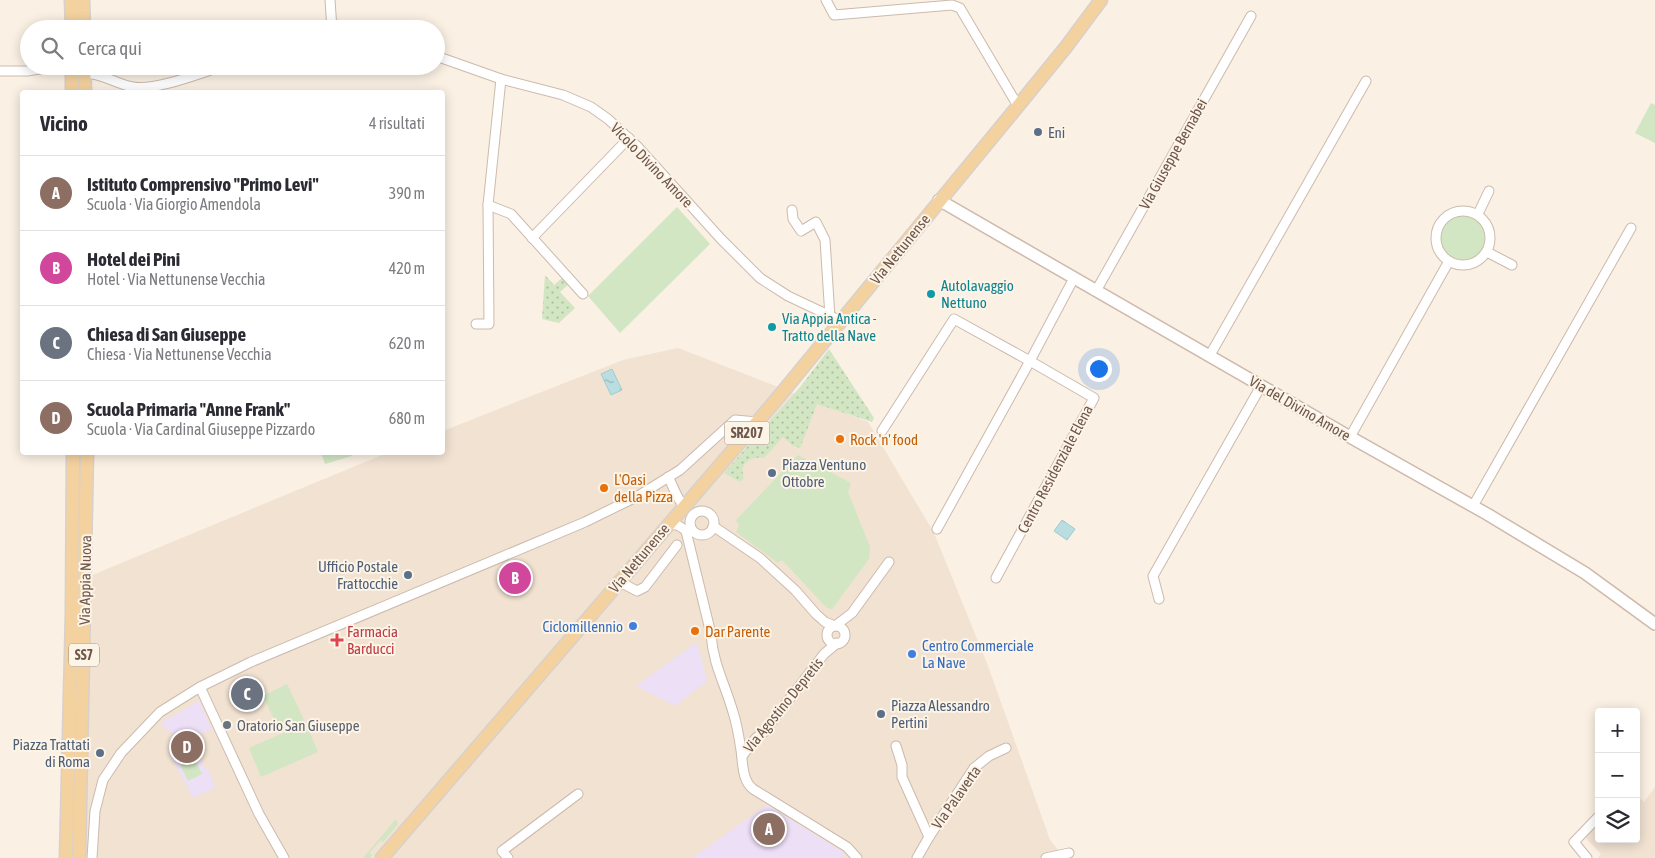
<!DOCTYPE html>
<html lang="it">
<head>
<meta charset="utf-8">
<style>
	:root { --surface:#fff; --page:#f2f2f3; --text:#2b2b33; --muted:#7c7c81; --line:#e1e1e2; --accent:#ea580c }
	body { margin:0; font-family:"Asap Condensed",sans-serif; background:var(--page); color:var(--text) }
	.controls { position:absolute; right:15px; bottom:15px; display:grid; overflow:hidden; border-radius:5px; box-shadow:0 2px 12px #0003 }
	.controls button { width:45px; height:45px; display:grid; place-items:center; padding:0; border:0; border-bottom:1px solid var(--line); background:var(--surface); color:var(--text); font:25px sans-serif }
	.you { position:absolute; left:1098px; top:368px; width:18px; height:18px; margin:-12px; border:4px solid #fff; border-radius:50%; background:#1a73e8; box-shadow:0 0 0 8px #1a73e833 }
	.badge { display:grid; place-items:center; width:32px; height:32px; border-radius:50%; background:var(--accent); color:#fff; font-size:16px; font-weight:700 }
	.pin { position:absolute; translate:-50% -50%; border:2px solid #fff; box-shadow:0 1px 5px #0006 }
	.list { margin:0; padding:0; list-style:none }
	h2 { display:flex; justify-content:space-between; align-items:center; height:65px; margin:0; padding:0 20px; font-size:21px }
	h2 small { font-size:16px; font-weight:400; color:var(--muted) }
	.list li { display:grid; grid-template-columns:32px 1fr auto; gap:15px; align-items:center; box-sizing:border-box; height:75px; padding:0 20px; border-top:1px solid var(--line) }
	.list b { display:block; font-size:19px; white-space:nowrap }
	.list p { margin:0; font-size:16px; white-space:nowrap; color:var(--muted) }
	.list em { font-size:16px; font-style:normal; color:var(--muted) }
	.icon { flex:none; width:28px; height:28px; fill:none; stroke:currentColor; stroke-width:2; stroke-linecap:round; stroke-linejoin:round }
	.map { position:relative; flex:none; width:1655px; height:858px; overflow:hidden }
	.search { position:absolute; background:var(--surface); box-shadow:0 2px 12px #0003; left:20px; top:20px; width:425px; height:55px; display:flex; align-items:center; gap:12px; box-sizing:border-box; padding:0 18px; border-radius:28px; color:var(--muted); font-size:19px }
	.panel { position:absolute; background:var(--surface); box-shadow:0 2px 12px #0003; left:20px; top:90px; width:425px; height:365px; border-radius:5px }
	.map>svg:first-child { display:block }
</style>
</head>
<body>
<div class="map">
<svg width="1655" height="858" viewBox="0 0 1655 858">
	<defs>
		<pattern id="park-dots" width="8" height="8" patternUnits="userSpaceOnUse" patternTransform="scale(1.25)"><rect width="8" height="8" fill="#d2e6c3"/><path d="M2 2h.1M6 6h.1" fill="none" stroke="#afbda0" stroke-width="1.8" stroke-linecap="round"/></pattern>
		<pattern id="water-ripples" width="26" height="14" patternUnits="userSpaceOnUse" patternTransform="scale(1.25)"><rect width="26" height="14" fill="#b9dde1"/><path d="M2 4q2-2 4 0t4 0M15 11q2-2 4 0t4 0" fill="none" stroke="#9bb6b8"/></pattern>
	</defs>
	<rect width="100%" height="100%" fill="#faf0e3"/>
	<g fill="#f1e2d2">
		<path d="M 678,348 L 868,422 L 934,533 L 988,666 L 1050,840 L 1065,858 L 85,858 L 90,576 L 387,453 L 442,452 L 443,431 L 623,360 Z"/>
		<path d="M 1655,787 L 1655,858 L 1598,858 L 1601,854 L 1585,837 L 1599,822 L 1599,839 L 1636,839 L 1636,802 L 1640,798 L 1644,802 Z"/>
	</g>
	<g fill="#eddff6">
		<path d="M 697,642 L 707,681 L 675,706 L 636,686 Z"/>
		<path d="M 199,700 L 212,730 L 198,735 L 204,752 L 199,754 L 205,769 L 208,768 L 215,788 L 193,798 L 169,753 L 173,749 L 170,746 L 177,738 L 161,724 L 167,717 L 169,719 Z"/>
		<path d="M 767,805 L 843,852 L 845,858 L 692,858 Z"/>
	</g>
	<g fill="#d2e6c3">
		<path d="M 1651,103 L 1655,105 L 1655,143 L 1635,133 Z"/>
		<path d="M 677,207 L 710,244 L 620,333 L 588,296 Z"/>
		<circle cx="1463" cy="238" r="23"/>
		<path d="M 321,453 L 351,453 L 352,456 L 325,464 Z"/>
		<path d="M 798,455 L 851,483 L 848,492 L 870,547 L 869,559 L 832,609 L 827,608 L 782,560 L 778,563 L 736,532 L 739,525 L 736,520 Z"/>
		<path d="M 287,684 L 304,720 L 280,732 L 263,696 Z"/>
		<path d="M 306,723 L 318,752 L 261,777 L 249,748 Z"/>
		<path d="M 189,747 L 202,774 L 188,781 L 175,754 Z"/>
		<path d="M 396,819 L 398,824 L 383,842 L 381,840 L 369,853 L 372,855 L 370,858 L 363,858 Z"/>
	</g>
	<g fill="url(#park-dots)">
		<path d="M 545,275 L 554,285 L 562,278 L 568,285 L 560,292 L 575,308 L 559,323 L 542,319 Z"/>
		<path d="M 829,349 L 874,418 L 872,422 L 817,404 L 800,448 L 792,445 L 783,437 L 764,458 C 751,455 738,464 744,478 L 740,482 L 724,473 L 801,386 Z"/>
	</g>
	<g fill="url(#water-ripples)" stroke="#a0ccd2">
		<path d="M 612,369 L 622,390 L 611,395 L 601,374 Z"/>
		<path d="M 1062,520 L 1075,529 L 1067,540 L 1054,531 Z"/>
	</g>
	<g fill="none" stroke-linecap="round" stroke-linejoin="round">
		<defs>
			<g id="street">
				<path d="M 330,0 L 332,29"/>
				<path d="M 826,0 L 834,15 L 952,5 L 960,8 L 1018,106"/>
				<path d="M 436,56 L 501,79 L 563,95 L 591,107 L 608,119 L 637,146 L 721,239 L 760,278 L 788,296 L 841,321"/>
				<path d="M 0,71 L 27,71 L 57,66"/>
				<path d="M 84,73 C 102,73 116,84 133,87 C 156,91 200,73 223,66"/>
				<path d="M 488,205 L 511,214 L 583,294"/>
				<path d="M 792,210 L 793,219 L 801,231 L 816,222 L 825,240 L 830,317"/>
				<circle cx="1463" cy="238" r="27"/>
				<path d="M 1478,214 L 1489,191"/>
				<path d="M 532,238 L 629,138"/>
				<path d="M 1487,252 L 1512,265"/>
				<path d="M 1096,291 L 1251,16"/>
				<path d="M 476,324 L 489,324 L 488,205 L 501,79"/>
				<path d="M 1210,355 L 1366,81"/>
				<path d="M 882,431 L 954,319 L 1030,361 L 937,529"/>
				<path d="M 1350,437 L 1449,261"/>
				<path d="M 668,477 C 674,487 676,498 684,506"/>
				<path d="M 1473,506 L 1631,228"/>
				<circle cx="702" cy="523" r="12"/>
				<path d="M 667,525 C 676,523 680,526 686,531 L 711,634 C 713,664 725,684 733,712 C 737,724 739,737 741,750 C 743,764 742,780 753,789 L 847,847 L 857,858"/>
				<path d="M 713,526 L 760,558 L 795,590 L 816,614 L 825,622 L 835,626 L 852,613 L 889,562"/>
				<path d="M 996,578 L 1094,398 L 1030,361 L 1074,278"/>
				<path d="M 620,582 L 637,591 L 645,587 L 677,545"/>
				<path d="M 1159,599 L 1153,576 L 1261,386"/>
				<circle cx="836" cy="635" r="9"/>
				<path d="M 200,687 L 259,814 L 284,858"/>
				<path d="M 896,746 L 902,765 L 902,777 L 929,837"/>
				<path d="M 742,756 L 756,738 L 764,732 L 824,654 L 837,643"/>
				<path d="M 92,858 L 95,811 L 103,780 L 121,753 L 160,712 L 200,687 L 251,662 L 585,522 L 638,496 L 680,470 L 735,420 L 757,422"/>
				<path d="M 508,858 L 502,851 L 578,794"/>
				<path d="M 917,858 L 929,837 L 974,768 L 989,756 L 1006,748"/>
				<path d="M 1046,858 L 1069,853"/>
				<path d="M 1587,858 L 1574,842 L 1599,816"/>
			</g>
			<path id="secondary" d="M 939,200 L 1350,437 L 1487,514 L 1585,573 L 1655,624"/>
			<g id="primary">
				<path d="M 71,0 L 72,29"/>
				<path d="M 83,0 L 84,29"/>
				<path d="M 72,66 L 72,92"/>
				<path d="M 84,66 L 85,92"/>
				<path d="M 66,858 L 72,614 L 73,452"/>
				<path d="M 79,858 L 87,452"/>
				<path d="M 382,858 L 776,400 L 1018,106 L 1066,47 L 1101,0"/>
			</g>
		</defs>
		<use href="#street" stroke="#ccbaad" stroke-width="11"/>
		<use href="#secondary" stroke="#cfb9ab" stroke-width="14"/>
		<use href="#primary" stroke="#d7d0cd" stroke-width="15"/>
		<use href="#street" stroke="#fff" stroke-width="9"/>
		<use href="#secondary" stroke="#fff" stroke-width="11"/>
		<use href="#primary" stroke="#f4d2a0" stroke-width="12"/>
	</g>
	<g fill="#5c6f8a" stroke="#fdf4e8" stroke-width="2">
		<circle cx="1038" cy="132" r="5"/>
		<circle cx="772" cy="473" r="5"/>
		<circle cx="408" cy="575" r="5"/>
		<circle cx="881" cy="714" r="5"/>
		<circle cx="100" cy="753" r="5"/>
	</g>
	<g fill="#0f9aa8" stroke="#fdf4e8" stroke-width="2">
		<circle cx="931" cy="294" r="5"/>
		<circle cx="772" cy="327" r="5"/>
	</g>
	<g fill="#e8710a" stroke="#fdf4e8" stroke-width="2">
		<circle cx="840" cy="439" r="5"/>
		<circle cx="604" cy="488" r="5"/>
		<circle cx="695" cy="631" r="5"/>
	</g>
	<g fill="#3f7fe0" stroke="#fdf4e8" stroke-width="2">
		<circle cx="633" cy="626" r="5"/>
		<circle cx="912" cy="654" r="5"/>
	</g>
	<path fill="#e0444e" stroke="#fdf4e8" stroke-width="2" d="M334.5 632.5h5v5h5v5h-5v5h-5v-5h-5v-5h5z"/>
	<circle fill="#6b7280" stroke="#fdf4e8" stroke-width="2" cx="227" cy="725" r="5"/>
	<g text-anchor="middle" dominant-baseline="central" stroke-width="4" stroke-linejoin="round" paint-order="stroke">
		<g fill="#fdf4e8" stroke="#9a867a" stroke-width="1">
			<rect x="724.5" y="421.5" width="45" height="23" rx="4"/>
			<rect x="69" y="643.5" width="30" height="23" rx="4"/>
		</g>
		<g font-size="14" font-weight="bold" fill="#6f574b">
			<text x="747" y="433">SR207</text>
			<text x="84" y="655">SS7</text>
		</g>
		<g font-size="15" fill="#4e5e75" stroke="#fdf4e8" text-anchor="start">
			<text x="1048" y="132">Eni</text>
			<text x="782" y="464">Piazza Ventuno<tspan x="782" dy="17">Ottobre</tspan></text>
			<text x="398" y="566" text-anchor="end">Ufficio Postale<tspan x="398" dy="17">Frattocchie</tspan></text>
			<text x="891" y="705">Piazza Alessandro<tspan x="891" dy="17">Pertini</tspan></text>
			<text x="90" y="744" text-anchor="end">Piazza Trattati<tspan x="90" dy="17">di Roma</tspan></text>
		</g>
		<g font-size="15" fill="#6f574b" stroke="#fdf4e8">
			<text transform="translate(1173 154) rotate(-61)">Via Giuseppe Bernabei</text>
			<text transform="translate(652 165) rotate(46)">Vicolo Divino Amore</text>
			<text transform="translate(900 249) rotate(-51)">Via Nettunense</text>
			<text transform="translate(1300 408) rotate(30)">Via del Divino Amore</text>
			<text transform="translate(1055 469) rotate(-62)">Centro Residenziale Elena</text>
			<text transform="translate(639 558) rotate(-50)">Via Nettunense</text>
			<text transform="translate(85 580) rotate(-89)">Via Appia Nuova</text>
			<text transform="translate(783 705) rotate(-51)">Via Agostino Depretis</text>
			<text transform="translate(956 797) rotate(-55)">Via Palaverta</text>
		</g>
		<g font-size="15" fill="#0d838f" stroke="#fdf4e8" text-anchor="start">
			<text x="941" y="285">Autolavaggio<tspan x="941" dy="17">Nettuno</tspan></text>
			<text x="782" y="318">Via Appia Antica -<tspan x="782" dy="17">Tratto della Nave</tspan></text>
		</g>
		<g font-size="15" fill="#c56008" stroke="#fdf4e8" text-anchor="start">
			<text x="850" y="439">Rock 'n' food</text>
			<text x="614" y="479">L'Oasi<tspan x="614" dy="17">della Pizza</tspan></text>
			<text x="705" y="631">Dar Parente</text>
		</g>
		<g font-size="15" fill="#366cbe" stroke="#fdf4e8" text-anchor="end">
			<text x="623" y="626">Ciclomillennio</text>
			<text x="922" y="645" text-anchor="start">Centro Commerciale<tspan x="922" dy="17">La Nave</tspan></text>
		</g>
		<g font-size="15" fill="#be3a42" stroke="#fdf4e8" text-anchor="start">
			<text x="347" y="631">Farmacia<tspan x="347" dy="17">Barducci</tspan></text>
		</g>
		<g font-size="15" fill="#5b616d" stroke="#fdf4e8" text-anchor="start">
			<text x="237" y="725">Oratorio San Giuseppe</text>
		</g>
	</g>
</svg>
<div class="controls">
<button>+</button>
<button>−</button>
<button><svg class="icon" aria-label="layers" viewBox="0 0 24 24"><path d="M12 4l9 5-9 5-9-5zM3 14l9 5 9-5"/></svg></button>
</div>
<div class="you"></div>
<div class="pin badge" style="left:769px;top:829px;background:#8d6e63">A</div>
<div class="pin badge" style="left:515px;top:578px;background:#d1479c">B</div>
<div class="pin badge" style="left:247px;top:694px;background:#6b7280">C</div>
<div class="pin badge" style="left:187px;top:747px;background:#8d6e63">D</div>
<div class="search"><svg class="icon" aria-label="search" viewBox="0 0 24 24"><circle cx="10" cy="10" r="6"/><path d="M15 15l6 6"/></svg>Cerca qui</div>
<section class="panel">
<h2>Vicino<small>4 risultati</small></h2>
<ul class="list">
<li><span class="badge" style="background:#8d6e63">A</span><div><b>Istituto Comprensivo &quot;Primo Levi&quot;</b><p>Scuola · Via Giorgio Amendola</p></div><em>390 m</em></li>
<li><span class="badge" style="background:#d1479c">B</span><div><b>Hotel dei Pini</b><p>Hotel · Via Nettunense Vecchia</p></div><em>420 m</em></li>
<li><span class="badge" style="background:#6b7280">C</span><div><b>Chiesa di San Giuseppe</b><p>Chiesa · Via Nettunense Vecchia</p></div><em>620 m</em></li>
<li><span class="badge" style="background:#8d6e63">D</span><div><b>Scuola Primaria &quot;Anne Frank&quot;</b><p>Scuola · Via Cardinal Giuseppe Pizzardo</p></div><em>680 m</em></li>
</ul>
</section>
</div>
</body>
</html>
